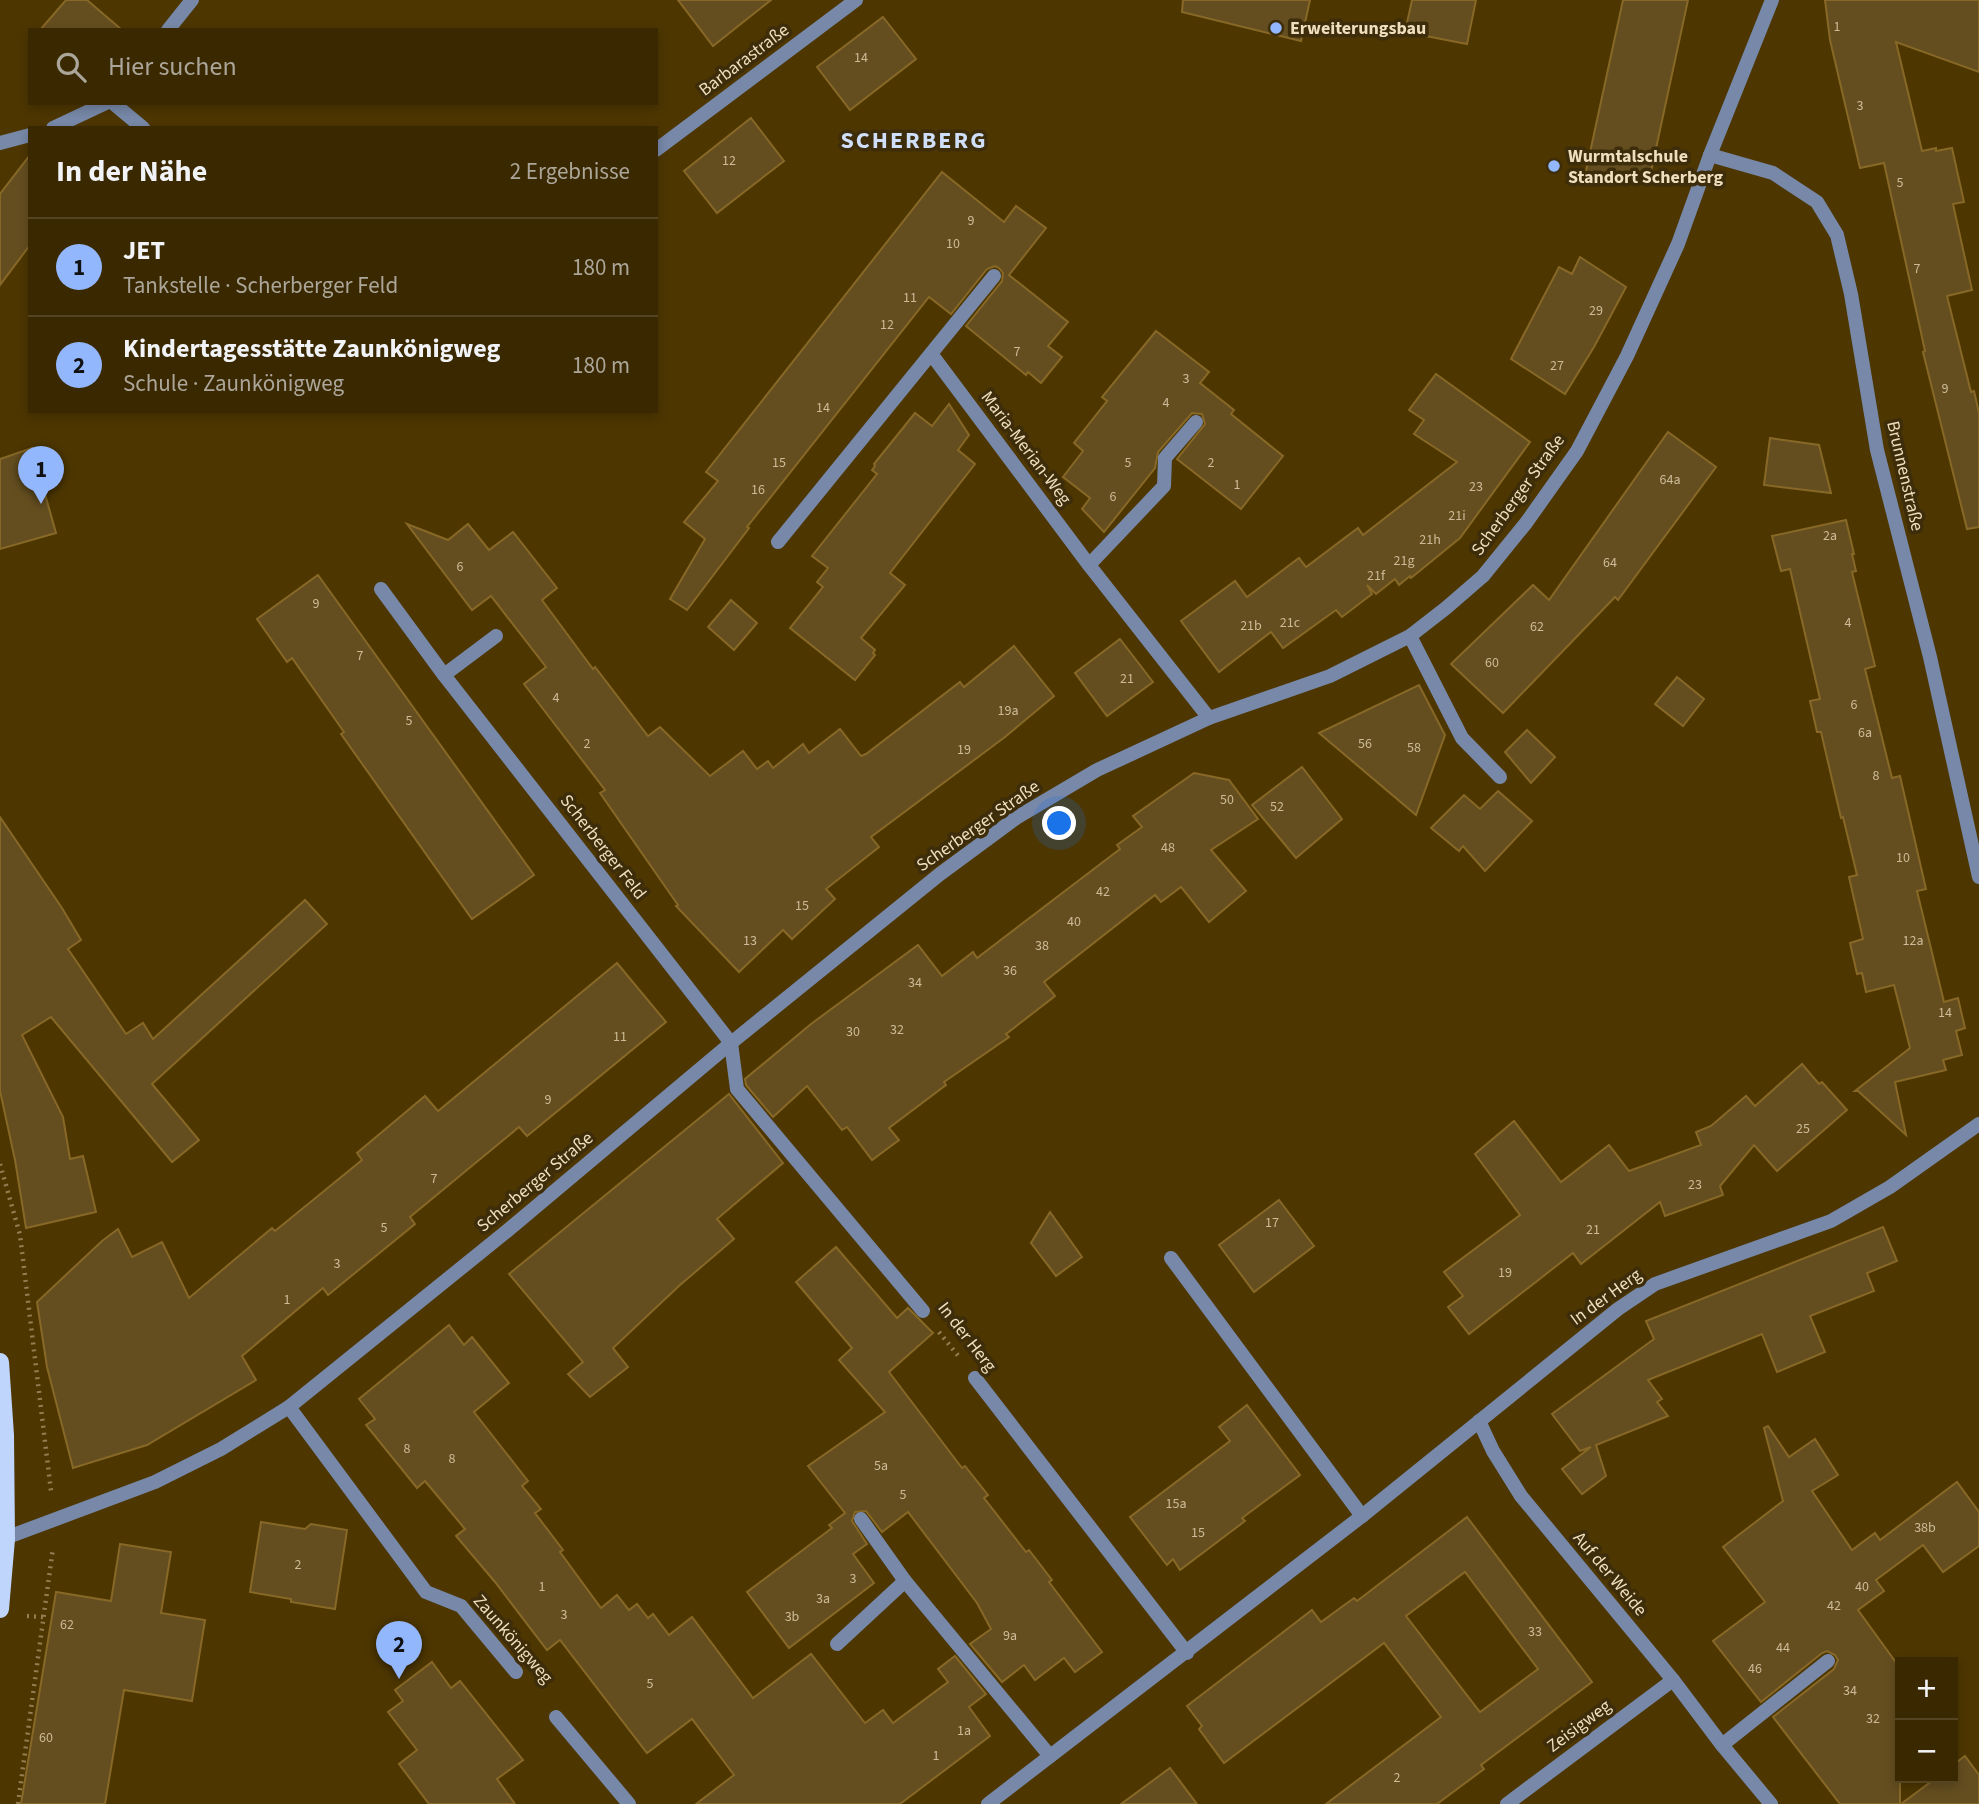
<!DOCTYPE html>
<html lang="de">
<head>
<meta charset="utf-8">
<style>
	:root { --surface:#3a2800; --page:#41300a; --text:#f1f3f6; --muted:#aba699; --line:#544422; --accent:#93b7fd }
	body { margin:0; font-family:"Source Sans 3",sans-serif; background:var(--page); color:var(--text) }
	.controls { position:absolute; right:21px; bottom:21px; display:grid; overflow:hidden; border-radius:0px; box-shadow:0 4px 10px #0003 }
	.controls button { width:63px; height:63px; display:grid; place-items:center; padding:0; border:0; border-bottom:2px solid var(--line); background:var(--surface); color:var(--text); font:35px sans-serif }
	.you { position:absolute; left:1060px; top:824px; width:24px; height:24px; margin:-18px; border:5px solid #fff; border-radius:50%; background:#1a73e8; box-shadow:0 0 0 10px #1a73e833 }
	.badge { display:grid; place-items:center; width:46px; height:46px; border-radius:50%; background:var(--accent); color:#111; font-size:23px; font-weight:700 }
	.pin { position:absolute; translate:-50% -58px; filter:drop-shadow(0 2px 4px #0008) }
	.pin::after { content:''; position:absolute; top:37px; width:24px; height:21px; background:inherit; clip-path:polygon(0 0,100% 0,50% 100%) }
	.list { margin:0; padding:0; list-style:none }
	h2 { display:flex; justify-content:space-between; align-items:center; height:91px; margin:0; padding:0 28px; font-size:30px }
	h2 small { font-size:23px; font-weight:400; color:var(--muted) }
	.list li { display:grid; grid-template-columns:46px 1fr auto; gap:21px; align-items:center; box-sizing:border-box; height:98px; padding:0 28px; border-top:2px solid var(--line) }
	.list b { display:block; font-size:26px; white-space:nowrap }
	.list p { margin:0; font-size:23px; white-space:nowrap; color:var(--muted) }
	.list em { font-size:23px; font-style:normal; color:var(--muted) }
	.icon { flex:none; width:38px; height:38px; fill:none; stroke:currentColor; stroke-width:2; stroke-linecap:round; stroke-linejoin:round }
	.map { position:relative; flex:none; width:1979px; height:1804px; overflow:hidden }
	.search { position:absolute; background:var(--surface); box-shadow:0 4px 10px #0003; left:28px; top:28px; width:630px; height:77px; display:flex; align-items:center; gap:18px; box-sizing:border-box; padding:0 24px; border-radius:0px; color:var(--muted); font-size:26px }
	.panel { position:absolute; background:var(--surface); box-shadow:0 4px 10px #0003; left:28px; top:126px; width:630px; height:287px; border-radius:0px }
	.map>svg:first-child { display:block }
</style>
</head>
<body>
<div class="map">
<svg width="1979" height="1804" viewBox="0 0 1979 1804">
	<rect width="100%" height="100%" fill="#4d3600"/>
	<g fill="#644e20" stroke="#876826" stroke-width="2" fill-rule="evenodd">
		<path d="M 66,0 L 87,0 L 122,30 L 40,30 Z"/>
		<path d="M 678,0 L 771,0 L 713,46 Z"/>
		<path d="M 1183,0 L 1310,0 L 1301,41 L 1182,12 Z"/>
		<path d="M 1412,0 L 1476,0 L 1467,44 L 1405,32 Z"/>
		<path d="M 1623,0 L 1688,0 L 1649,181 L 1586,171 Z"/>
		<path d="M 1825,0 L 1979,0 L 1979,72 L 1896,42 L 1922,151 L 1936,148 L 1936,151 L 1952,148 L 1964,202 L 1953,204 L 1972,290 L 1947,296 L 1971,392 L 1974,391 L 1979,413 L 1979,527 L 1967,529 L 1923,352 L 1925,351 L 1884,163 L 1860,168 L 1830,40 Z"/>
		<path d="M 883,17 L 916,59 L 850,110 L 817,67 Z"/>
		<path d="M 751,118 L 784,161 L 717,213 L 684,171 Z"/>
		<path d="M 30,155 L 30,245 L 0,285 L 0,194 Z"/>
		<path d="M 942,172 L 1004,222 L 1016,206 L 1046,228 L 1009,275 L 1068,322 L 1048,346 L 1062,357 L 1041,383 L 1028,372 L 1026,375 L 966,326 L 1002,281 L 1003,273 L 999,268 L 995,266 L 987,269 L 951,314 L 929,297 L 747,527 L 749,528 L 687,610 L 670,599 L 705,539 L 684,522 L 718,481 L 706,472 Z"/>
		<path d="M 1580,257 L 1626,287 L 1594,347 L 1565,394 L 1511,359 L 1559,267 L 1572,274 Z"/>
		<path d="M 1156,331 L 1209,372 L 1200,383 L 1234,410 L 1231,414 L 1283,456 L 1241,509 L 1177,459 L 1205,424 L 1202,414 L 1192,413 L 1158,452 L 1155,468 L 1104,532 L 1082,509 L 1090,498 L 1063,477 L 1083,451 L 1074,443 L 1107,401 L 1102,397 Z"/>
		<path d="M 1436,374 L 1530,442 L 1460,538 L 1411,578 L 1410,576 L 1399,585 L 1395,579 L 1376,594 L 1367,585 L 1372,594 L 1342,617 L 1336,610 L 1283,648 L 1271,632 L 1219,672 L 1181,621 L 1235,581 L 1247,597 L 1299,558 L 1306,567 L 1358,528 L 1363,535 L 1457,462 L 1414,434 L 1424,420 L 1409,410 Z"/>
		<path d="M 949,404 L 969,435 L 958,450 L 975,464 L 890,573 L 905,585 L 861,638 L 875,650 L 873,653 L 875,655 L 855,680 L 790,628 L 823,587 L 817,582 L 828,568 L 812,556 L 877,474 L 872,470 L 875,466 L 874,464 L 915,413 L 932,426 Z"/>
		<path d="M 1668,432 L 1716,467 L 1618,600 L 1615,597 L 1503,713 L 1451,664 L 1533,585 L 1549,600 Z"/>
		<path d="M 1770,438 L 1819,445 L 1831,493 L 1764,485 Z"/>
		<path d="M 32,448 L 56,533 L 0,549 L 0,459 Z"/>
		<path d="M 1846,520 L 1854,554 L 1852,554 L 1856,571 L 1852,572 L 1875,666 L 1865,669 L 1892,778 L 1900,776 L 1926,889 L 1917,891 L 1944,1002 L 1958,998 L 1965,1028 L 1956,1031 L 1962,1055 L 1943,1060 L 1946,1070 L 1895,1082 L 1906,1135 L 1858,1091 L 1855,1091 L 1910,1048 L 1894,985 L 1866,992 L 1862,973 L 1857,974 L 1850,943 L 1863,939 L 1849,877 L 1857,875 L 1843,817 L 1841,818 L 1821,732 L 1817,732 L 1810,701 L 1820,699 L 1790,569 L 1781,571 L 1772,536 Z"/>
		<path d="M 407,524 L 448,540 L 468,524 L 489,550 L 513,532 L 557,588 L 542,600 L 593,669 L 595,667 L 648,736 L 660,727 L 710,776 L 743,751 L 757,769 L 768,761 L 773,768 L 803,744 L 809,753 L 840,729 L 861,756 L 866,754 L 960,682 L 964,687 L 1014,646 L 1054,696 L 1005,737 L 871,837 L 879,847 L 826,889 L 835,899 L 792,939 L 783,930 L 739,972 L 676,906 L 678,905 L 600,793 L 605,790 L 524,684 L 546,667 L 491,596 L 472,610 Z"/>
		<path d="M 318,575 L 534,875 L 472,919 L 341,734 L 344,732 L 292,658 L 287,662 L 257,619 Z"/>
		<path d="M 731,600 L 757,623 L 734,650 L 708,627 Z"/>
		<path d="M 1120,639 L 1153,682 L 1107,716 L 1075,673 Z"/>
		<path d="M 1677,677 L 1704,699 L 1683,726 L 1655,704 Z"/>
		<path d="M 1419,685 L 1445,735 L 1416,815 L 1319,733 Z"/>
		<path d="M 1527,730 L 1555,757 L 1531,783 L 1505,752 Z"/>
		<path d="M 1302,767 L 1342,819 L 1296,858 L 1252,805 Z"/>
		<path d="M 1194,773 L 1229,780 L 1258,819 L 1211,850 L 1246,891 L 1209,922 L 1181,887 L 1161,902 L 1155,895 L 1044,982 L 1055,996 L 1006,1034 L 1009,1037 L 944,1082 L 946,1085 L 889,1128 L 899,1140 L 872,1160 L 847,1127 L 842,1130 L 807,1086 L 773,1117 L 746,1085 L 745,1079 L 811,1024 L 918,945 L 942,976 L 973,952 L 977,958 L 1120,849 L 1117,845 L 1142,827 L 1133,816 Z"/>
		<path d="M 1498,791 L 1532,821 L 1485,871 L 1463,846 L 1459,851 L 1431,828 L 1464,795 L 1480,809 Z"/>
		<path d="M 0,817 L 62,908 L 81,940 L 68,949 L 126,1034 L 143,1023 L 153,1039 L 305,900 L 327,924 L 152,1084 L 199,1140 L 172,1162 L 51,1017 L 22,1035 L 63,1117 L 70,1159 L 83,1156 L 96,1212 L 26,1228 L 15,1160 L 0,1091 Z"/>
		<path d="M 617,963 L 666,1022 L 527,1136 L 519,1127 L 410,1217 L 415,1224 L 328,1295 L 323,1288 L 242,1356 L 256,1380 L 147,1445 L 73,1468 L 47,1367 L 37,1302 L 102,1241 L 118,1229 L 132,1257 L 162,1242 L 189,1298 L 272,1228 L 275,1231 L 362,1160 L 357,1153 L 425,1096 L 438,1111 Z"/>
		<path d="M 1802,1064 L 1819,1084 L 1822,1082 L 1847,1110 L 1777,1171 L 1754,1145 L 1720,1186 L 1723,1195 L 1665,1216 L 1660,1202 L 1581,1264 L 1573,1253 L 1469,1334 L 1448,1307 L 1463,1296 L 1444,1272 L 1520,1215 L 1475,1154 L 1514,1121 L 1561,1182 L 1609,1145 L 1629,1171 L 1701,1145 L 1696,1132 L 1711,1126 L 1746,1096 L 1755,1106 Z"/>
		<path d="M 729,1094 L 783,1163 L 717,1219 L 734,1239 L 680,1285 L 613,1348 L 628,1367 L 590,1397 L 568,1374 L 583,1362 L 509,1274 Z"/>
		<path d="M 1279,1200 L 1314,1246 L 1254,1292 L 1219,1245 Z"/>
		<path d="M 1050,1212 L 1082,1257 L 1056,1276 L 1031,1243 Z"/>
		<path d="M 1883,1227 L 1897,1261 L 1867,1273 L 1874,1291 L 1810,1316 L 1825,1352 L 1777,1372 L 1762,1334 L 1648,1380 L 1662,1399 L 1657,1402 L 1668,1416 L 1596,1445 L 1606,1476 L 1582,1494 L 1562,1469 L 1591,1447 L 1580,1451 L 1552,1414 L 1654,1339 L 1646,1321 Z"/>
		<path d="M 836,1247 L 897,1318 L 908,1308 L 933,1333 L 889,1372 L 962,1468 L 965,1466 L 988,1495 L 984,1498 L 1026,1552 L 1029,1550 L 1052,1580 L 1049,1582 L 1102,1652 L 1075,1672 L 1064,1658 L 1035,1680 L 1024,1665 L 1002,1682 L 970,1644 L 991,1629 L 977,1603 L 908,1512 L 882,1532 L 866,1511 L 855,1512 L 852,1521 L 867,1544 L 853,1554 L 874,1583 L 789,1648 L 747,1592 L 832,1528 L 829,1525 L 845,1513 L 808,1466 L 885,1412 L 839,1360 L 852,1348 L 796,1282 Z"/>
		<path d="M 449,1325 L 464,1345 L 472,1337 L 509,1383 L 474,1412 L 528,1481 L 522,1486 L 541,1509 L 535,1513 L 563,1550 L 560,1552 L 601,1608 L 617,1595 L 629,1610 L 637,1604 L 648,1618 L 653,1614 L 669,1635 L 692,1617 L 753,1698 L 811,1654 L 865,1723 L 883,1710 L 893,1723 L 948,1682 L 938,1669 L 955,1656 L 986,1694 L 969,1707 L 990,1736 L 900,1804 L 696,1804 L 734,1775 L 692,1719 L 647,1753 L 560,1640 L 547,1650 L 495,1582 L 456,1536 L 465,1529 L 425,1481 L 417,1488 L 366,1425 L 375,1419 L 359,1399 Z"/>
		<path d="M 1247,1405 L 1300,1475 L 1242,1518 L 1245,1521 L 1180,1570 L 1173,1559 L 1167,1565 L 1130,1517 L 1230,1441 L 1219,1427 Z"/>
		<path d="M 1768,1426 L 1789,1457 L 1815,1439 L 1838,1475 L 1812,1491 L 1852,1550 L 1875,1533 L 1880,1540 L 1957,1482 L 1979,1512 L 1979,1546 L 1943,1572 L 1923,1545 L 1876,1580 L 1884,1591 L 1858,1610 L 1900,1668 L 1900,1804 L 1840,1804 L 1773,1717 L 1834,1669 L 1838,1660 L 1835,1655 L 1827,1651 L 1822,1653 L 1761,1702 L 1713,1641 L 1765,1602 L 1723,1547 L 1783,1501 L 1764,1428 Z"/>
		<path d="M 1467,1517 L 1592,1682 L 1481,1765 L 1484,1769 L 1437,1804 L 1326,1804 L 1441,1717 L 1384,1643 L 1224,1763 L 1199,1729 L 1202,1726 L 1187,1706 L 1312,1610 L 1321,1622 L 1354,1598 L 1357,1601 ZM 1465,1572 L 1538,1669 L 1480,1712 L 1406,1616 Z"/>
		<path d="M 261,1522 L 305,1529 L 311,1524 L 347,1530 L 335,1609 L 291,1602 L 291,1599 L 250,1592 Z"/>
		<path d="M 120,1544 L 171,1552 L 161,1613 L 205,1620 L 192,1701 L 124,1690 L 105,1804 L 21,1804 L 56,1592 L 111,1601 Z"/>
		<path d="M 432,1662 L 451,1688 L 460,1681 L 523,1760 L 497,1779 L 515,1804 L 429,1804 L 399,1764 L 417,1750 L 388,1712 L 403,1701 L 395,1690 Z"/>
		<path d="M 1965,1756 L 1979,1775 L 1979,1804 L 1901,1804 L 1936,1778 L 1953,1778 L 1953,1765 Z"/>
		<path d="M 1170,1768 L 1197,1804 L 1121,1804 Z"/>
	</g>
	<g fill="none" stroke-linecap="round" stroke-linejoin="round">
		<g stroke="#927e51" stroke-width="4.5" stroke-dasharray="2 5" stroke-linecap="butt">
			<path d="M 0,1164 L 20,1235 L 51,1491"/>
			<path d="M 939,1332 L 960,1358"/>
			<path d="M 27,1616 L 43,1617"/>
			<path d="M 18,1804 L 53,1548"/>
		</g>
		<path stroke="#7788a8" stroke-width="14" d="M 1410,636 L 1462,738 L 1500,777"/>
		<g stroke="#7788a8" stroke-width="14">
			<path d="M 168,30 L 192,0"/>
			<path d="M 113,103 L 143,128"/>
			<path d="M 53,128 L 106,103"/>
			<path d="M 0,143 L 30,135"/>
			<path d="M 656,150 L 856,0"/>
			<path d="M 1710,155 L 1773,173 L 1817,202 L 1837,235 L 1851,294 L 1877,450 L 1930,657 L 1979,877"/>
			<path d="M 932,355 L 1089,565 L 1209,718"/>
			<path d="M 778,542 L 994,276"/>
			<path d="M 1089,565 L 1164,486 L 1165,458 L 1196,422"/>
			<path d="M 381,589 L 444,675 L 731,1043 L 737,1089 L 923,1311"/>
			<path d="M 444,675 L 496,636"/>
			<path d="M 1171,1258 L 1362,1516"/>
			<path d="M 975,1378 L 1187,1653"/>
			<path d="M 289,1407 L 426,1592 L 461,1606 L 516,1672"/>
			<path d="M 1479,1421 L 1493,1451 L 1521,1496 L 1673,1680 L 1722,1745 L 1771,1804"/>
			<path d="M 861,1519 L 905,1581 L 1050,1756"/>
			<path d="M 0,1540 L 155,1482 L 221,1449 L 289,1407 L 507,1231 L 731,1043 L 940,874 L 1016,818 L 1097,770 L 1209,718 L 1330,676 L 1410,636 L 1446,608 L 1483,576 L 1526,523 L 1577,451 L 1627,356 L 1678,244 L 1710,155 L 1772,0"/>
			<path d="M 837,1644 L 905,1581"/>
			<path d="M 556,1717 L 629,1804"/>
			<path d="M 1722,1745 L 1828,1661"/>
			<path d="M 988,1804 L 1362,1516 L 1618,1309 L 1655,1284 L 1831,1221 L 1890,1187 L 1979,1124"/>
			<path d="M 1507,1804 L 1673,1680"/>
		</g>
		<path stroke="#c0d5fc" stroke-width="18" d="M 0,1362 L 5,1435 L 6,1539 L 0,1609"/>
	</g>
	<g fill="#93b7fd" stroke="#3e2d0a" stroke-width="2.5">
		<circle cx="1276" cy="28" r="7"/>
		<circle cx="1554" cy="166" r="7"/>
	</g>
	<g text-anchor="middle" dominant-baseline="central" stroke-width="7" stroke-linejoin="round" paint-order="stroke">
		<g font-size="14" fill="#cdbb97">
			<text x="1837" y="27">1</text>
			<text x="861" y="58">14</text>
			<text x="1860" y="106">3</text>
			<text x="729" y="161">12</text>
			<text x="1900" y="183">5</text>
			<text x="971" y="221">9</text>
			<text x="953" y="244">10</text>
			<text x="1917" y="269">7</text>
			<text x="910" y="298">11</text>
			<text x="1596" y="311">29</text>
			<text x="887" y="325">12</text>
			<text x="1017" y="352">7</text>
			<text x="1557" y="366">27</text>
			<text x="1186" y="379">3</text>
			<text x="1945" y="389">9</text>
			<text x="1166" y="403">4</text>
			<text x="823" y="408">14</text>
			<text x="779" y="463">15</text>
			<text x="1128" y="463">5</text>
			<text x="1211" y="463">2</text>
			<text x="1670" y="480">64a</text>
			<text x="1237" y="485">1</text>
			<text x="1476" y="487">23</text>
			<text x="758" y="490">16</text>
			<text x="1113" y="497">6</text>
			<text x="1457" y="516">21i</text>
			<text x="1830" y="536">2a</text>
			<text x="1430" y="540">21h</text>
			<text x="1404" y="561">21g</text>
			<text x="1610" y="563">64</text>
			<text x="460" y="567">6</text>
			<text x="1376" y="576">21f</text>
			<text x="316" y="604">9</text>
			<text x="1290" y="623">21c</text>
			<text x="1848" y="623">4</text>
			<text x="1251" y="626">21b</text>
			<text x="1537" y="627">62</text>
			<text x="360" y="656">7</text>
			<text x="1492" y="663">60</text>
			<text x="1127" y="679">21</text>
			<text x="556" y="698">4</text>
			<text x="1854" y="705">6</text>
			<text x="1008" y="711">19a</text>
			<text x="409" y="721">5</text>
			<text x="1865" y="733">6a</text>
			<text x="587" y="744">2</text>
			<text x="1365" y="744">56</text>
			<text x="1414" y="748">58</text>
			<text x="964" y="750">19</text>
			<text x="1876" y="776">8</text>
			<text x="1227" y="800">50</text>
			<text x="1277" y="807">52</text>
			<text x="1168" y="848">48</text>
			<text x="1903" y="858">10</text>
			<text x="1103" y="892">42</text>
			<text x="802" y="906">15</text>
			<text x="1074" y="922">40</text>
			<text x="750" y="941">13</text>
			<text x="1913" y="941">12a</text>
			<text x="1042" y="946">38</text>
			<text x="1010" y="971">36</text>
			<text x="915" y="983">34</text>
			<text x="1945" y="1013">14</text>
			<text x="897" y="1030">32</text>
			<text x="853" y="1032">30</text>
			<text x="620" y="1037">11</text>
			<text x="548" y="1100">9</text>
			<text x="1803" y="1129">25</text>
			<text x="434" y="1179">7</text>
			<text x="1695" y="1185">23</text>
			<text x="1272" y="1223">17</text>
			<text x="384" y="1228">5</text>
			<text x="1593" y="1230">21</text>
			<text x="337" y="1264">3</text>
			<text x="1505" y="1273">19</text>
			<text x="287" y="1300">1</text>
			<text x="407" y="1449">8</text>
			<text x="452" y="1459">8</text>
			<text x="881" y="1466">5a</text>
			<text x="903" y="1495">5</text>
			<text x="1176" y="1504">15a</text>
			<text x="1925" y="1528">38b</text>
			<text x="1198" y="1533">15</text>
			<text x="298" y="1565">2</text>
			<text x="853" y="1579">3</text>
			<text x="542" y="1587">1</text>
			<text x="1862" y="1587">40</text>
			<text x="823" y="1599">3a</text>
			<text x="1834" y="1606">42</text>
			<text x="564" y="1615">3</text>
			<text x="792" y="1617">3b</text>
			<text x="67" y="1625">62</text>
			<text x="1535" y="1632">33</text>
			<text x="1010" y="1636">9a</text>
			<text x="1783" y="1648">44</text>
			<text x="1755" y="1669">46</text>
			<text x="650" y="1684">5</text>
			<text x="1850" y="1691">34</text>
			<text x="1873" y="1719">32</text>
			<text x="964" y="1731">1a</text>
			<text x="46" y="1738">60</text>
			<text x="936" y="1756">1</text>
			<text x="1397" y="1778">2</text>
		</g>
		<g font-size="18" font-weight="bold" fill="#f0dfbf" stroke="#3e2d0a" text-anchor="start">
			<text x="1290" y="28">Erweiterungsbau</text>
			<text x="1568" y="156">Wurmtalschule<tspan x="1568" dy="21">Standort Scherberg</tspan></text>
		</g>
		<g font-size="18" fill="#f0dfbf" stroke="#3e2d0a">
			<text transform="translate(744 60) rotate(-37)">Barbarastraße</text>
			<text transform="translate(1026 448) rotate(53)">Maria-Merian-Weg</text>
			<text transform="translate(1905 476) rotate(77)">Brunnenstraße</text>
			<text transform="translate(1518 495) rotate(-54)">Scherberger Straße</text>
			<text transform="translate(978 826) rotate(-35)">Scherberger Straße</text>
			<text transform="translate(603 847) rotate(52)">Scherberger Feld</text>
			<text transform="translate(535 1182) rotate(-40)">Scherberger Straße</text>
			<text transform="translate(1606 1297) rotate(-36)">In der Herg</text>
			<text transform="translate(967 1337) rotate(52)">In der Herg</text>
			<text transform="translate(1610 1574) rotate(50)">Auf der Weide</text>
			<text transform="translate(513 1639) rotate(49)">Zaunkönigweg</text>
			<text transform="translate(1579 1726) rotate(-37)">Zeisigweg</text>
		</g>
		<g font-size="24" font-weight="bold" letter-spacing="2" fill="#d0dff9" stroke="#3e2d0a">
			<text x="914" y="140">SCHERBERG</text>
		</g>
	</g>
</svg>
<div class="controls">
<button>+</button>
<button>−</button>
</div>
<div class="you"></div>
<div class="pin badge" style="left:41px;top:504px">1</div>
<div class="pin badge" style="left:399px;top:1679px">2</div>
<div class="search"><svg class="icon" aria-label="search" viewBox="0 0 24 24"><circle cx="10" cy="10" r="6"/><path d="M15 15l6 6"/></svg>Hier suchen</div>
<section class="panel">
<h2>In der Nähe<small>2 Ergebnisse</small></h2>
<ul class="list">
<li><span class="badge">1</span><div><b>JET</b><p>Tankstelle · Scherberger Feld</p></div><em>180 m</em></li>
<li><span class="badge">2</span><div><b>Kindertagesstätte Zaunkönigweg</b><p>Schule · Zaunkönigweg</p></div><em>180 m</em></li>
</ul>
</section>
</div>
</body>
</html>
